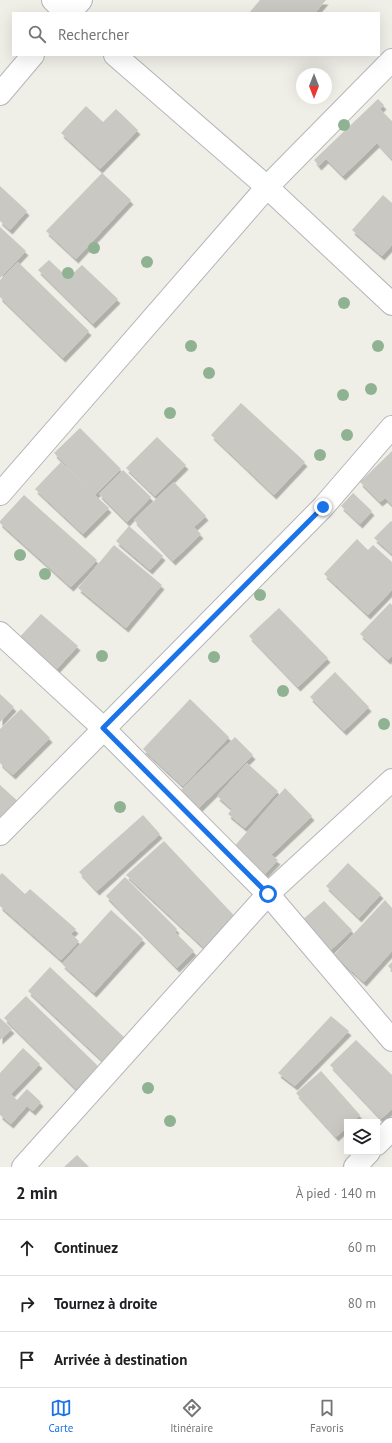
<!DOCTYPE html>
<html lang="fr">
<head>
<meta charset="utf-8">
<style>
	:root { --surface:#fff; --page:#f6f6f6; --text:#202124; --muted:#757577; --line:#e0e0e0; --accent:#1a73e8 }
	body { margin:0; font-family:"PT Sans",sans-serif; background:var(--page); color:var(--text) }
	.controls { position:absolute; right:12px; bottom:12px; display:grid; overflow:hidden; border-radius:0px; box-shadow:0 4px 16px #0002 }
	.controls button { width:36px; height:36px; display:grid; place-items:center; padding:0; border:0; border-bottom:1px solid var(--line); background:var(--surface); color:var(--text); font:20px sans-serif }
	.compass { position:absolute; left:296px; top:68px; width:36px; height:36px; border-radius:50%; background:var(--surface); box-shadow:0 4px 16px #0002; rotate:180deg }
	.stop { position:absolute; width:12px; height:12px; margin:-9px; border:3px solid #1a73e8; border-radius:50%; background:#fff }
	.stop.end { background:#1a73e8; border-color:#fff; box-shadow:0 1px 4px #0008 }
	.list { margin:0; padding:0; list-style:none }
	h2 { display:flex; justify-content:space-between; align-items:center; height:52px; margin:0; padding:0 16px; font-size:17px }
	h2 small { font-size:13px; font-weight:400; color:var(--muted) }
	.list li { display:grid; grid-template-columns:26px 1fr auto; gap:12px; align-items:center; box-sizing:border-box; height:56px; padding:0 16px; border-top:1px solid var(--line) }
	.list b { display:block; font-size:15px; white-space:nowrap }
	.list em { font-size:13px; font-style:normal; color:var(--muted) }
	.icon { flex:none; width:22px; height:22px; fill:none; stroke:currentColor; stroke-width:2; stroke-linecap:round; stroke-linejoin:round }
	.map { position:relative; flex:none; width:392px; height:1167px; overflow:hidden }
	.search { position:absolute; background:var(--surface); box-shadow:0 4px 16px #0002; left:12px; right:12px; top:12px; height:44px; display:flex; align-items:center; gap:10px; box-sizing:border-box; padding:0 14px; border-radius:0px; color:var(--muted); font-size:15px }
	.sheet { height:220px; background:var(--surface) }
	nav { display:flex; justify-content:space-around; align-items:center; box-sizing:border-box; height:56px; border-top:1px solid var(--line); background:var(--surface); font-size:11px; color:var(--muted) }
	nav a { display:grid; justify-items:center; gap:2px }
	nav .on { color:var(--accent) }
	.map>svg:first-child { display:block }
</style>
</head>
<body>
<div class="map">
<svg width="392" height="1167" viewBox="0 0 392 1167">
	<defs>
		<filter id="shadow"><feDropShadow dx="2.5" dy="4.5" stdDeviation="0" flood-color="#0004"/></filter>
	</defs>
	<rect width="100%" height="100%" fill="#efeee7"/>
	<g fill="#cac8c3" filter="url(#shadow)">
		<path d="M 260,0 L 326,0 L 315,13 L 249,13 Z"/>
		<path d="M 378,99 L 384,105 L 380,109 L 392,121 L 392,159 L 377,143 L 343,176 L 326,159 L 319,166 L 314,160 Z"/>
		<path d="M 86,106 L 103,122 L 116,109 L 138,130 L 100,169 L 61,133 Z"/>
		<path d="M 102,173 L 131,200 L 76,259 L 46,231 Z"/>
		<path d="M 0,186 L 27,211 L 10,230 L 0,221 Z"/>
		<path d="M 383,195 L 392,203 L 392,245 L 382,256 L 352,230 Z"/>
		<path d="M 0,227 L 26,251 L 0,278 Z"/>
		<path d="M 49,260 L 68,278 L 82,265 L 118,299 L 93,324 L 38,270 Z"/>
		<path d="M 18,262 L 89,331 L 63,358 L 0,297 L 0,280 Z"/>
		<path d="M 241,403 L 305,462 L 274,495 L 211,435 Z"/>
		<path d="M 80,428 L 121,469 L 95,495 L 109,508 L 83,534 L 35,489 L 61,462 L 93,492 L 54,453 Z"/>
		<path d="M 157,437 L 186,465 L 155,496 L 126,468 Z"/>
		<path d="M 392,451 L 392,505 L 385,498 L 380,502 L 360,482 Z"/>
		<path d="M 123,470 L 151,497 L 127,522 L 99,494 Z"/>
		<path d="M 174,482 L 206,516 L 194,527 L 201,534 L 173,561 L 134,520 Z"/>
		<path d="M 353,493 L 372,511 L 360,524 L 341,506 Z"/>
		<path d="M 24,495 L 97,560 L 71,587 L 0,523 L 0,521 Z"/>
		<path d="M 391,521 L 392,522 L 392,554 L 374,538 Z"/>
		<path d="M 129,526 L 163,556 L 150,570 L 116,541 Z"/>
		<path d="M 357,539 L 368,550 L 373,545 L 392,562 L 392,590 L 368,615 L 324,574 Z"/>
		<path d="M 114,545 L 162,585 L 126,628 L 78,588 Z"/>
		<path d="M 390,603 L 392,605 L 392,656 L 388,660 L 360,634 Z"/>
		<path d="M 279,608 L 328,658 L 298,687 L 249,636 Z"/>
		<path d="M 41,614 L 78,646 L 54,672 L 17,640 Z"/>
		<path d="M 335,672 L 369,707 L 344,731 L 310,697 Z"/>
		<path d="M 0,694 L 14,707 L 0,722 Z"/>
		<path d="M 190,699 L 229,737 L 183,786 L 143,749 Z"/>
		<path d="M 21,709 L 50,738 L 13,775 L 0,763 L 0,729 Z"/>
		<path d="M 235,737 L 253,755 L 199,808 L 181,790 Z"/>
		<path d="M 247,763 L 278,791 L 245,828 L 228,814 L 232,809 L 217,796 Z"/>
		<path d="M 0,785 L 21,804 L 0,822 Z"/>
		<path d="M 285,788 L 312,816 L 271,855 L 278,860 L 260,879 L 232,849 Z"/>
		<path d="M 143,815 L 160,834 L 97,891 L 79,872 Z"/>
		<path d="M 164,841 L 242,924 L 214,957 L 126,875 Z"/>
		<path d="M 348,863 L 381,894 L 359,918 L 326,886 Z"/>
		<path d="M 2,873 L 25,894 L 30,889 L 76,929 L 71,934 L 79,941 L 61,960 L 0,906 L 0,875 Z"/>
		<path d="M 125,877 L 177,929 L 175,932 L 194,951 L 177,968 L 106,896 Z"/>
		<path d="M 385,900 L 392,908 L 392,951 L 364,982 L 334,955 Z"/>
		<path d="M 324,901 L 352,930 L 330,951 L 301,921 Z"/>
		<path d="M 111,910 L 143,939 L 94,993 L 62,964 Z"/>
		<path d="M 392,962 L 392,970 L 388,966 Z"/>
		<path d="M 50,967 L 127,1040 L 105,1063 L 28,991 Z"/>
		<path d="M 26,996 L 98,1066 L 76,1089 L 4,1018 Z"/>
		<path d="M 331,1016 L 349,1031 L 295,1086 L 278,1073 Z"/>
		<path d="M 0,1018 L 12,1029 L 0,1040 Z"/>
		<path d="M 356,1040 L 392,1075 L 392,1109 L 381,1119 L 330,1065 Z"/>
		<path d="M 23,1048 L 40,1064 L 11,1094 L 17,1100 L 27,1089 L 41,1102 L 33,1111 L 27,1106 L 11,1124 L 0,1115 L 0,1073 Z"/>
		<path d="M 321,1071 L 360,1115 L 352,1122 L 347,1122 L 347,1127 L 336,1137 L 296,1093 Z"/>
		<path d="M 77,1155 L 89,1167 L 64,1167 Z"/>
	</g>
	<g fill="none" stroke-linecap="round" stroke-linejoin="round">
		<defs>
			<g id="street">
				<path d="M 53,0 L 66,13"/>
				<path d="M 69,13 L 81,0"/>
				<path d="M 115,55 L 267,187 L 392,304"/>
				<path d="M 0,94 L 33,55"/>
				<path d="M 0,494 L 267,187 L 392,60"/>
				<path d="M 0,633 L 103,728 L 268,894 L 392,1040"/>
				<path d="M 0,834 L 323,507 L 392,427"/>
				<path d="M 377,1144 L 392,1129"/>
				<path d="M 23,1167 L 268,894 L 392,780"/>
				<path d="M 355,1167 L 369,1152"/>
			</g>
		</defs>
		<use href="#street" stroke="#b4b6ba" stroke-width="24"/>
		<use href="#street" stroke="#fff" stroke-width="22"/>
	</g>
	<g fill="#8fb392">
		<circle cx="344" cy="125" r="6"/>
		<circle cx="94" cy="248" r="6"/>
		<circle cx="147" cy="262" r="6"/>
		<circle cx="68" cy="273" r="6"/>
		<circle cx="344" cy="303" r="6"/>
		<circle cx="191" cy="346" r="6"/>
		<circle cx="378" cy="346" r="6"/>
		<circle cx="209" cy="373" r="6"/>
		<circle cx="371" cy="389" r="6"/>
		<circle cx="343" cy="395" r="6"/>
		<circle cx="170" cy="413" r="6"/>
		<circle cx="347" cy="435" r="6"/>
		<circle cx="320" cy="455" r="6"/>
		<circle cx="20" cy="555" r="6"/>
		<circle cx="45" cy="574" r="6"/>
		<circle cx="260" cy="595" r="6"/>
		<circle cx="102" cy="656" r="6"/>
		<circle cx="214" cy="657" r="6"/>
		<circle cx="283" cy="691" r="6"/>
		<circle cx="384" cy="724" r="6"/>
		<circle cx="120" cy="807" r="6"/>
		<circle cx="148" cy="1088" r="6"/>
		<circle cx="170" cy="1121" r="6"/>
	</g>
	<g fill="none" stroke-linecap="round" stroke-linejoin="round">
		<path stroke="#1a73e8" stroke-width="5" d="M 268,894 L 103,728 L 323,507"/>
	</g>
</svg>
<div class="controls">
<button><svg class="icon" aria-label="layers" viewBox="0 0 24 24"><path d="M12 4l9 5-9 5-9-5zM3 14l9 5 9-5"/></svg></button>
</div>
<svg class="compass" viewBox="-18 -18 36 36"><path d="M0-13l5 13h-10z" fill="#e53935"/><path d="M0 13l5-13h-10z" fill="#757577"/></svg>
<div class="stop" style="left:268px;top:894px"></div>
<div class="stop end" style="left:323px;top:507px"></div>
<div class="search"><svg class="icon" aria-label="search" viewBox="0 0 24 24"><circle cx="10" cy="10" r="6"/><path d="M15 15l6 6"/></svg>Rechercher</div>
</div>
<section class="sheet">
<h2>2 min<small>À pied · 140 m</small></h2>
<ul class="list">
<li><svg class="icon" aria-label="ahead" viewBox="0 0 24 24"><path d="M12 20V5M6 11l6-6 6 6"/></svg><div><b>Continuez</b></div><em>60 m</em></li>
<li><svg class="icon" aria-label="right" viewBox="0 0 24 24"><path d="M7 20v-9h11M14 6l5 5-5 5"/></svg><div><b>Tournez à droite</b></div><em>80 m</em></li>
<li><svg class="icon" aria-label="arrive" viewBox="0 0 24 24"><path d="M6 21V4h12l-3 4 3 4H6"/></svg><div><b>Arrivée à destination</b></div></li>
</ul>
</section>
<nav>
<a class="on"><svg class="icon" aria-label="map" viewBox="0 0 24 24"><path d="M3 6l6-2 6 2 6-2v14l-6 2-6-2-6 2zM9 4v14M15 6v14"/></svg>Carte</a>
<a><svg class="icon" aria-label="directions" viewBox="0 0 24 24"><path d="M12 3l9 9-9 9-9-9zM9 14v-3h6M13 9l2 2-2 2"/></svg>Itinéraire</a>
<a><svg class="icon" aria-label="saved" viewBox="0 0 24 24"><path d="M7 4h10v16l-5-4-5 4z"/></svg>Favoris</a>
</nav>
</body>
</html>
